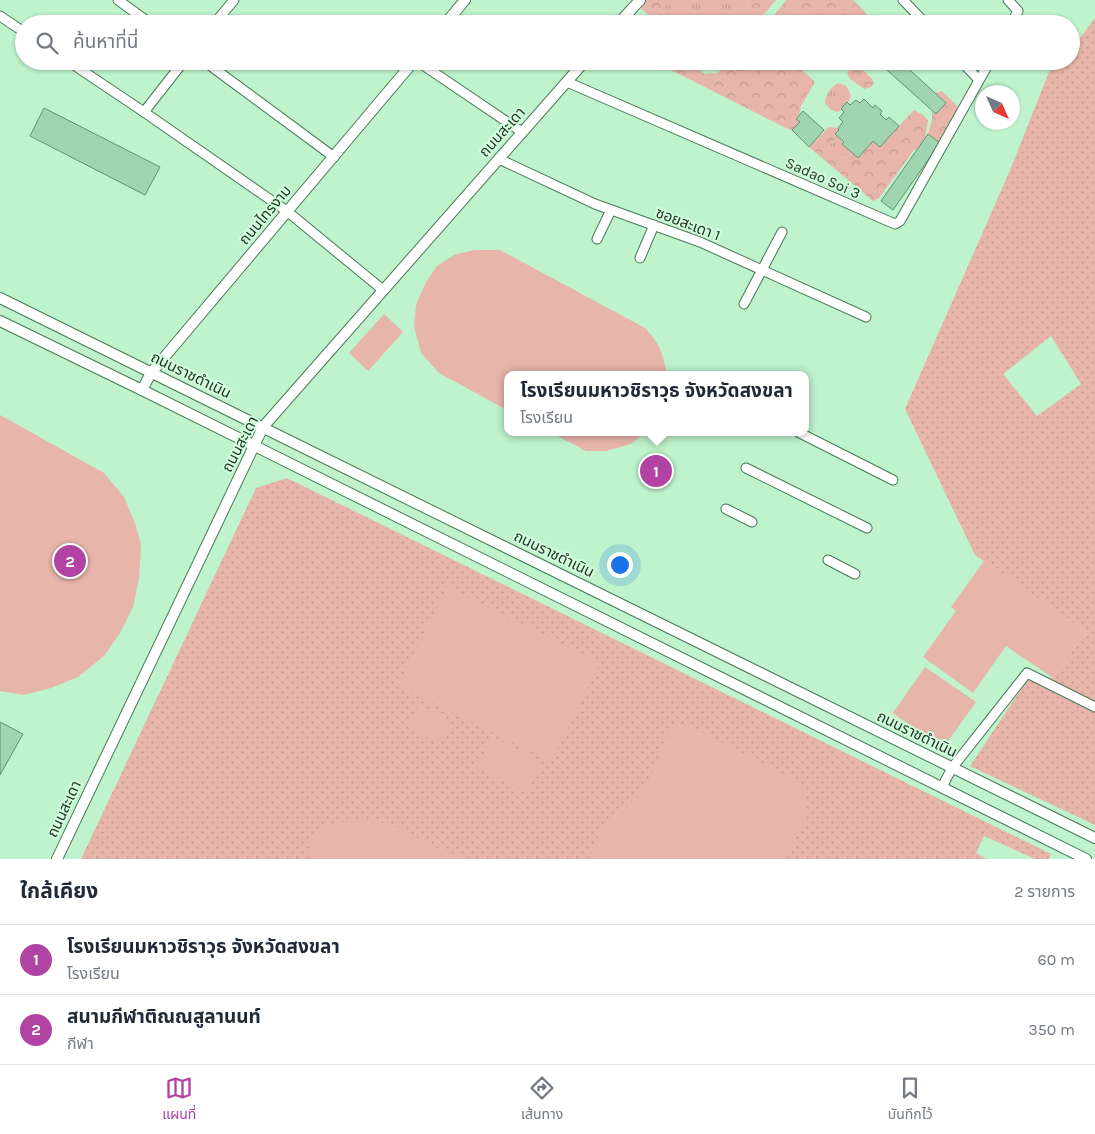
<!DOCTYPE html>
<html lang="th">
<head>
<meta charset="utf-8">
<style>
	:root { --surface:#fff; --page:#f6f6f7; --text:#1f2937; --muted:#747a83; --line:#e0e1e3; --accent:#b144a3 }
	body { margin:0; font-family:Karla,"Noto Sans Thai",sans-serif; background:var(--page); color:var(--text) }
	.compass { position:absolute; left:975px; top:85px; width:45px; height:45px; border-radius:50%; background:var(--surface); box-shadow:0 1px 4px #0004; rotate:135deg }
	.you { position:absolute; left:619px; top:564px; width:18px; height:18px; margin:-12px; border:4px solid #fff; border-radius:50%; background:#1a73e8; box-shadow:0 0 0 8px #1a73e833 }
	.badge { display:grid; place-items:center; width:32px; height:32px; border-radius:50%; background:var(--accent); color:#fff; font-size:16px; font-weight:700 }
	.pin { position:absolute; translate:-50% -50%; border:2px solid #fff; box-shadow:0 1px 5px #0006 }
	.popup { position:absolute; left:504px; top:371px; width:305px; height:65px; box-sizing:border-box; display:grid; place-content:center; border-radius:10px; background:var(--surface); filter:drop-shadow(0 1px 4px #0005); font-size:16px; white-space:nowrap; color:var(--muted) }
	.popup b { font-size:19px; color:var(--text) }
	.popup::after { content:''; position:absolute; left:50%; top:100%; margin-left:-10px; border:10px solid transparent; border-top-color:var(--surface) }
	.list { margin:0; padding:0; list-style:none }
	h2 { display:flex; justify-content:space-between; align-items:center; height:65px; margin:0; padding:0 20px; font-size:21px }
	h2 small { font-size:16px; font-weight:400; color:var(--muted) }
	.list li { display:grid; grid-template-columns:32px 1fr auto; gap:15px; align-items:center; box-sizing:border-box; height:70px; padding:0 20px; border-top:1px solid var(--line) }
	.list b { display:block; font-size:19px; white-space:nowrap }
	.list p { margin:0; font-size:16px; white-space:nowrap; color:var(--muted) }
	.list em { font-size:16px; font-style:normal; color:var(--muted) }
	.icon { flex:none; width:28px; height:28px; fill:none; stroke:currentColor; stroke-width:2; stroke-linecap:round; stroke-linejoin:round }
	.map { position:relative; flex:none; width:1095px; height:859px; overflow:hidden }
	.search { position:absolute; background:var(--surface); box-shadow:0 1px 4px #0004; left:15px; right:15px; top:15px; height:55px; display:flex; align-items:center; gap:12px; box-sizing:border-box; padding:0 18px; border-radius:28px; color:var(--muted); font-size:19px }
	.sheet { height:205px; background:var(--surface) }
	nav { display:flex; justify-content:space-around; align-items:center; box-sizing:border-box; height:70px; border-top:1px solid var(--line); background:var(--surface); font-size:14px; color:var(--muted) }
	nav a { display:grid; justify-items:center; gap:2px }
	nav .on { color:var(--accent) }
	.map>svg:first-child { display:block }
</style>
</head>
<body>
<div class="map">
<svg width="1095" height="859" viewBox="0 0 1095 859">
	<defs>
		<pattern id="grass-tufts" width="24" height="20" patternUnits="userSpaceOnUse" patternTransform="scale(1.25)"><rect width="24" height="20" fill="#e8b5aa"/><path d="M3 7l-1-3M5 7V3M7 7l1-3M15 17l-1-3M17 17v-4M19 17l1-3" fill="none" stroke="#c79c92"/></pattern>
		<pattern id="forest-crowns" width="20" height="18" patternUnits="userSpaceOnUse" patternTransform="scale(1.25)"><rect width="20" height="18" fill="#e8b5aa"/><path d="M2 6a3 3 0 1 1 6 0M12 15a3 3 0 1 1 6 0" fill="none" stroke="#c79c92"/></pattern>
		<pattern id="park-dots" width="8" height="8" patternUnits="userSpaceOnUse" patternTransform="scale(1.25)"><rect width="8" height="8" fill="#e8b5aa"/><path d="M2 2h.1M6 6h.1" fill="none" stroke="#c79c92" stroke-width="1.8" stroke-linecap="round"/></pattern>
	</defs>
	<rect width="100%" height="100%" fill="#bef3cc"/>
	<g fill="url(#grass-tufts)">
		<path d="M 670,0 L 750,0 L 746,11 L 756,18 L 762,15 L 754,24 L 673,24 L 661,10 Z"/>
		<path d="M 798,9 L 819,24 L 776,24 L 786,19 Z"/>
		<path d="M 736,61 L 792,61 L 814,81 L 814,84 L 801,106 L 804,94 L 761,67 L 747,80 L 737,71 Z"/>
		<path d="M 838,83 L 846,86 L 851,95 L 848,103 L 838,112 L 831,110 L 825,103 C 825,95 831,87 838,83 Z"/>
		<path d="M 835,134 L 854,154 L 837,157 L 830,154 L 828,147 L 834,141 Z"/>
	</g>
	<g fill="url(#forest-crowns)">
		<path d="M 643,0 L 670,0 L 661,10 L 673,24 L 659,24 L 638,6 Z"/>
		<path d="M 750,0 L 776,0 C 766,11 764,20 748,15 L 746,11 Z"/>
		<path d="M 786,0 L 853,0 L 877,24 L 819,24 L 798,9 L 786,19 L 775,24 L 772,18 Z"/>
		<path d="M 653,61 L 690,61 L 704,74 L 717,73 L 733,61 L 736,61 L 738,71 L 747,79 L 761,67 L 769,64 L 791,72 L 804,94 L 799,115 L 796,118 L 800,122 L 792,130 L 788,129 Z"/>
		<path d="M 859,66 L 872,79 L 874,83 L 871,87 L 864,89 L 850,79 L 847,73 L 852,68 Z"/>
		<path d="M 942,91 L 961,110 L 940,143 L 928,134 L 932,120 L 932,111 L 936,114 L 946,103 L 935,93 Z"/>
		<path d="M 914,110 L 923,115 L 928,120 L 925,138 L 917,149 L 914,150 L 879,198 L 873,201 L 809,147 L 829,127 L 838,128 L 839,130 L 835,134 L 834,141 L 828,147 L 830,153 L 837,157 L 854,154 L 858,158 L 873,141 L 880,146 Z"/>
	</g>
	<g fill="url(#park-dots)" fill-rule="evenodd">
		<path d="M 1095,18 L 1095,825 L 970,766 L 1030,676 L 1053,678 L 1086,632 L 975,555 L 905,409 L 1011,168 L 1049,72 L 1060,61 L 1071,61 L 1071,50 ZM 1051,336 L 1081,384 L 1037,416 L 1003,374 Z"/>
		<path d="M 287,478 L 1051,854 L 1049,859 L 1035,859 L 984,836 L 976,853 L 985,858 L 985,859 L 81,859 L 256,488 Z"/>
	</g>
	<g fill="#e8b5aa">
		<path d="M 474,250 L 500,250 L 645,328 C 659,342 664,355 667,375 L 507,375 L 507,410 L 439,373 L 421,353 L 414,326 L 416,305 L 426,282 L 437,266 L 454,255 Z"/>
		<path d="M 384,314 L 403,332 L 368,371 L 349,353 Z"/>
		<path d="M 0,415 L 104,473 L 124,497 L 136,526 L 141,545 L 139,578 L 133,607 L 120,633 L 104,656 L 78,677 L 51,688 L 23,695 L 0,691 Z"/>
		<path d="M 550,432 L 645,432 L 631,444 L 606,451 L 586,451 Z"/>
		<path d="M 984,561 L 1086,632 L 1053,678 L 1006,646 L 973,693 L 923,657 L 956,611 L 951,607 Z"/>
		<path d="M 447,587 L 600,663 L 551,761 L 398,686 Z"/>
		<path d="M 925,667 L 976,702 L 943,748 L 893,713 Z"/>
		<path d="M 419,704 L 452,722 L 440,744 L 407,727 Z"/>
		<path d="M 677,726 L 687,726 L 700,731 L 784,774 L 799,783 L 803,788 L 807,802 L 806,818 L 785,859 L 592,859 C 591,830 625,814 641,793 C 645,787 649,780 652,773 C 659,760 665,733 677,726 Z"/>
		<path d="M 493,737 L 542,762 L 527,793 L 476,768 Z"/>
		<path d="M 365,821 L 386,823 L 395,826 L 438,849 L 467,859 L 309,859 C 310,851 310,842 312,835 C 318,820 351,822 365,821 Z"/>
	</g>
	<g fill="#a1d5af" stroke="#60926f">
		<path d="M 877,61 L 900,61 L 946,103 L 936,114 Z"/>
		<path d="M 864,99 L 873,108 L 875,105 L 882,111 L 880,114 L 886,120 L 889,117 L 899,126 L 880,147 L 873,141 L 858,158 L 842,144 L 844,142 L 835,134 L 839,130 L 838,128 L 843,122 L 839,118 L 844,112 L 841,109 L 847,102 L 850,105 L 856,100 L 860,103 Z"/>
		<path d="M 44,108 L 160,167 L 145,195 L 30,136 Z"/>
		<path d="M 803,111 L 824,130 L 809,147 L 792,130 L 800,122 L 796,119 Z"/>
		<path d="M 928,134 L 940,143 L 893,210 L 881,201 Z"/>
		<path d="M 0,722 L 23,734 L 0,775 Z"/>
	</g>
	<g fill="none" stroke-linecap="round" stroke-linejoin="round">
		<defs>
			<g id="minor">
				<path d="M 118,0 L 151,24"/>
				<path d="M 903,0 L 926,24"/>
				<path d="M 1008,0 L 1018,11 L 1011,24"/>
				<path d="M 0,16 L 24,32"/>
				<path d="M 214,24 L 234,0"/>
				<path d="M 68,61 L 144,112 L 288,212 L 383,290"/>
				<path d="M 204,61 L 334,157"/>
				<path d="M 417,61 L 522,132"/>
				<path d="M 961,61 L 979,80"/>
				<path d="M 567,82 L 895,224 L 900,221 L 990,61"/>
				<path d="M 144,112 L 184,61"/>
				<path d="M 499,159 L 595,204 L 700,242 L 866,317"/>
				<path d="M 597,239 L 611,210"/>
				<path d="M 640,258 L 654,225"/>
				<path d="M 744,304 L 782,232"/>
				<path d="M 798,432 L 893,480"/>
				<path d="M 746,468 L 867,528"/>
				<path d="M 726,509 L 752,522"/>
				<path d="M 828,560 L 855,574"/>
				<path d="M 942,787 L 952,768 L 1027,673 L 1095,707"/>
			</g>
			<g id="tertiary">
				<path d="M 445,24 L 465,0"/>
				<path d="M 618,24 L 640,0"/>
				<path d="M 0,298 L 1095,838"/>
				<path d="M 0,321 L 142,390 L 1086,859"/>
				<path d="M 142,390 L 151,373 L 414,61"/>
				<path d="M 57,859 L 263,427 L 585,61"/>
			</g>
		</defs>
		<use href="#minor" stroke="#487957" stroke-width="11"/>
		<use href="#tertiary" stroke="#487957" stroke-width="12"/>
		<use href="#minor" stroke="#fff" stroke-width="9"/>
		<use href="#tertiary" stroke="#fff" stroke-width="10"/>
	</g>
	<g text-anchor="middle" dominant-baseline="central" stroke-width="4" stroke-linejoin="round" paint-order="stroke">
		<g font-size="15" fill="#213527" stroke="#d3fede">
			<text transform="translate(502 132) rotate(-48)">ถนนสะเดา</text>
			<text transform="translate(823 178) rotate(24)">Sadao Soi 3</text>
			<text transform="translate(265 215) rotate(-50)">ถนนไทรงาม</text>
			<text transform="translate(688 224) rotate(21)">ซอยสะเดา 1</text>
			<text transform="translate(191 375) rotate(26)">ถนนราชดำเนิน</text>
			<text transform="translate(240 444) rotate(-62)">ถนนสะเดา</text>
			<text transform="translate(554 554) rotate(26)">ถนนราชดำเนิน</text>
			<text transform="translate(917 734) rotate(26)">ถนนราชดำเนิน</text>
			<text transform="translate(64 809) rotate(-65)">ถนนสะเดา</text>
		</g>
	</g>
</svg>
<svg class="compass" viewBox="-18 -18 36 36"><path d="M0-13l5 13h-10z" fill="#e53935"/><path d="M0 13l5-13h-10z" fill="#747a83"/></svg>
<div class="you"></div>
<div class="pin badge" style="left:656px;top:471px">1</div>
<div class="popup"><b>โรงเรียนมหาวชิราวุธ จังหวัดสงขลา</b>โรงเรียน</div>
<div class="pin badge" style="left:70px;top:561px">2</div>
<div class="search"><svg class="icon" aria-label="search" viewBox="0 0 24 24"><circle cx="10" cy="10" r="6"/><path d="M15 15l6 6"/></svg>ค้นหาที่นี่</div>
</div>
<section class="sheet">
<h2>ใกล้เคียง<small>2 รายการ</small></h2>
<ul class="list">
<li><span class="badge">1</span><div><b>โรงเรียนมหาวชิราวุธ จังหวัดสงขลา</b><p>โรงเรียน</p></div><em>60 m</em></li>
<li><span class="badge">2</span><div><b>สนามกีฬาติณณสูลานนท์</b><p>กีฬา</p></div><em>350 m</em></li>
</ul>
</section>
<nav>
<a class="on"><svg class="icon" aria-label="map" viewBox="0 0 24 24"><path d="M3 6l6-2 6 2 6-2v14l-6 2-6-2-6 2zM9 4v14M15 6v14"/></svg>แผนที่</a>
<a><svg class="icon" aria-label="directions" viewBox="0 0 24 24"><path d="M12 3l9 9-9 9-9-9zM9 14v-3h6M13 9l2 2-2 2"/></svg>เส้นทาง</a>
<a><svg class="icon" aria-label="saved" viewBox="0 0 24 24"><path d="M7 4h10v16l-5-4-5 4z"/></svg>บันทึกไว้</a>
</nav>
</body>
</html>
